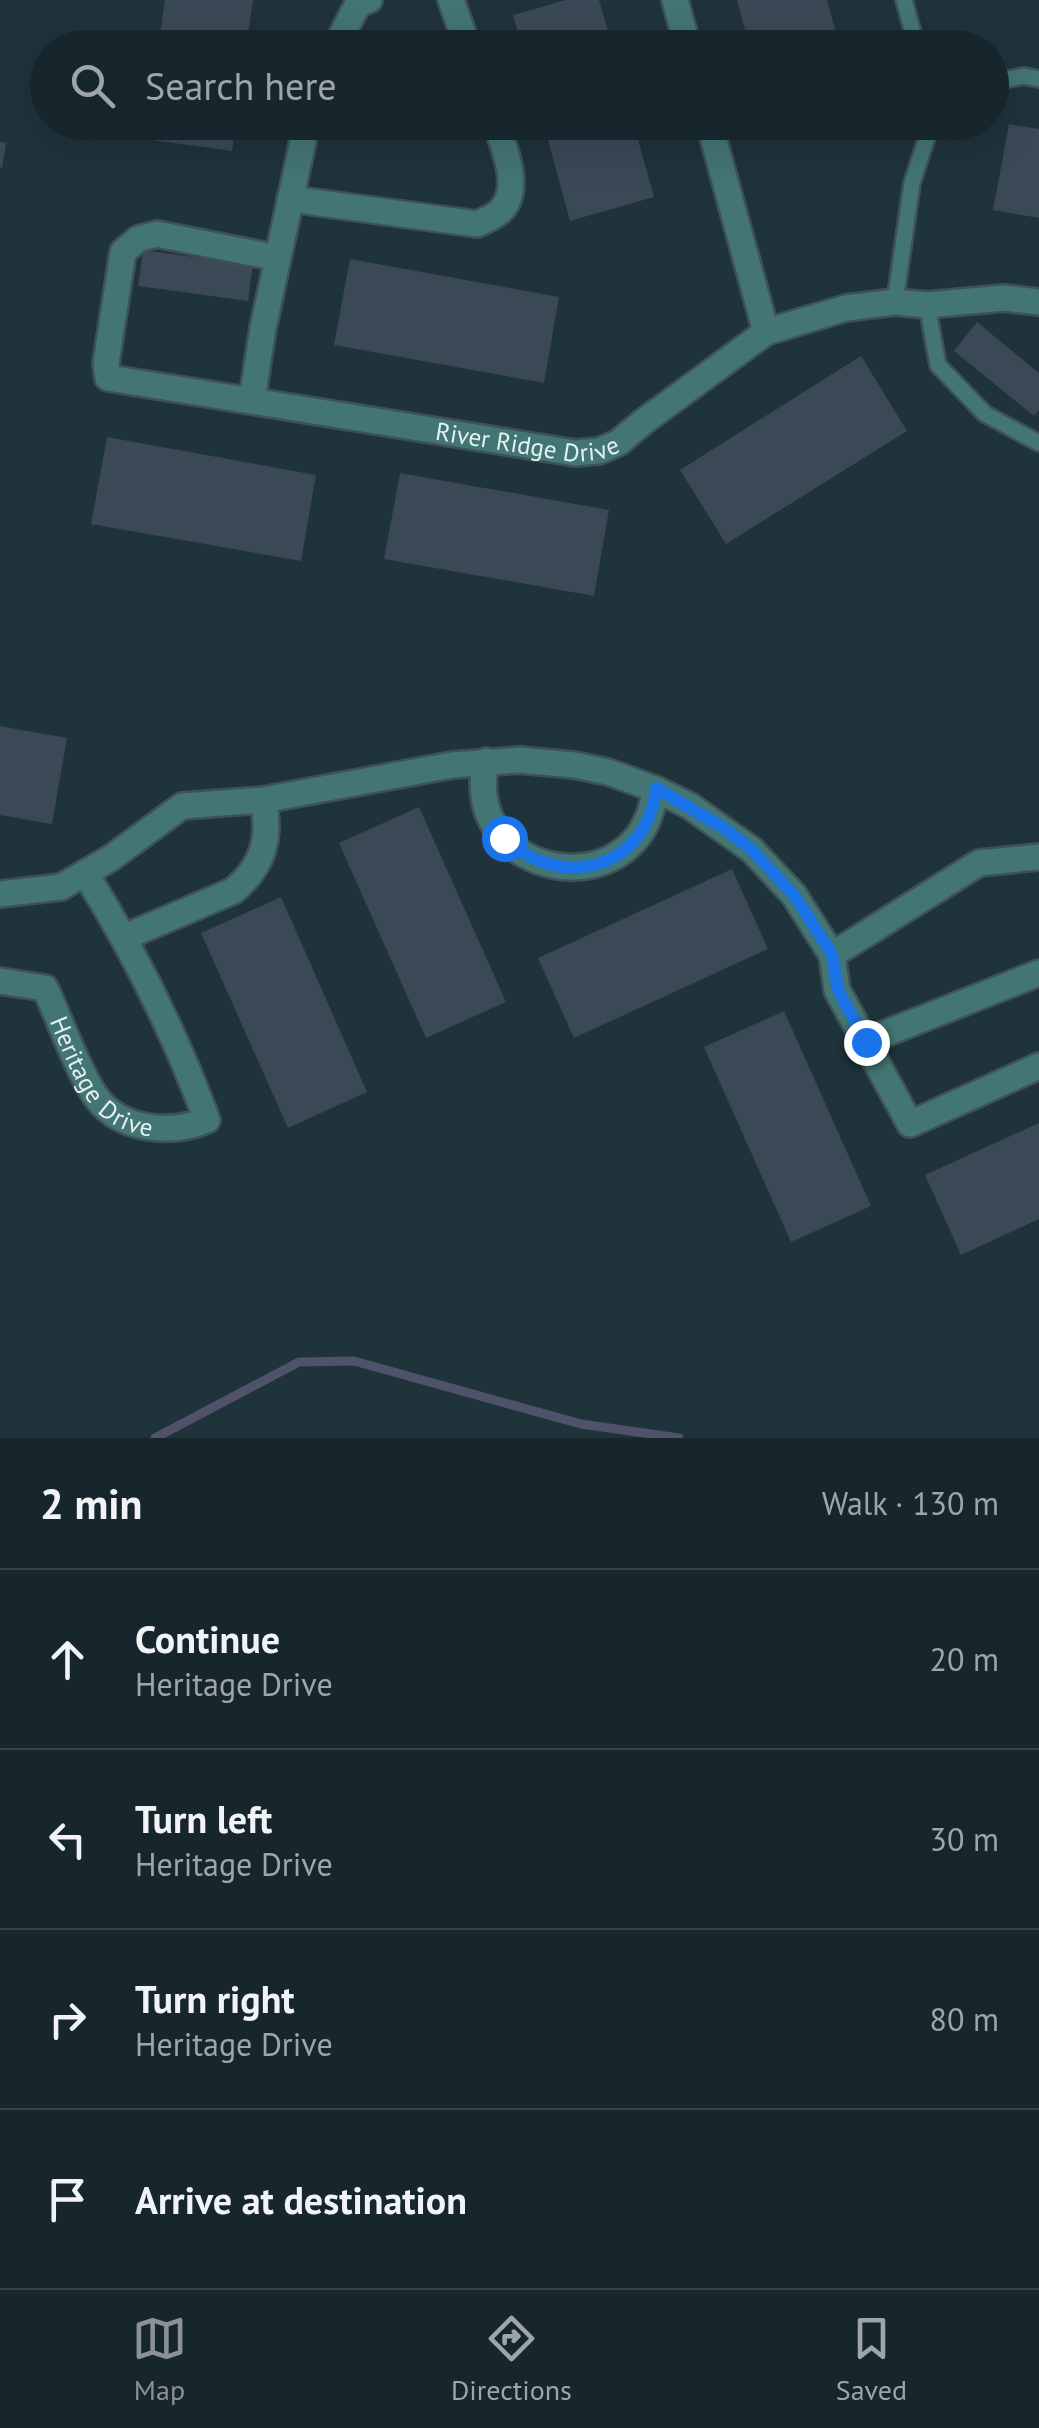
<!DOCTYPE html>
<html lang="en">
<head>
<meta charset="utf-8">
<style>
	:root { --surface:#17262c; --page:#243238; --text:#f1f3f6; --muted:#9ea5a9; --line:#364348; --accent:#8c9099 }
	body { margin:0; font-family:"PT Sans",sans-serif; background:var(--page); color:var(--text) }
	.stop { position:absolute; width:30px; height:30px; margin:-22px; border:8px solid #1a73e8; border-radius:50%; background:#fff }
	.stop.end { background:#1a73e8; border-color:#fff; box-shadow:0 2px 10px #0008 }
	.list { margin:0; padding:0; list-style:none }
	h2 { display:flex; justify-content:space-between; align-items:center; height:130px; margin:0; padding:0 40px; font-size:42px }
	h2 small { font-size:32px; font-weight:400; color:var(--muted) }
	.list li { display:grid; grid-template-columns:65px 1fr auto; gap:30px; align-items:center; box-sizing:border-box; height:180px; padding:0 40px; border-top:2px solid var(--line) }
	.list b { display:block; font-size:38px; white-space:nowrap }
	.list p { margin:0; font-size:32px; white-space:nowrap; color:var(--muted) }
	.list em { font-size:32px; font-style:normal; color:var(--muted) }
	.icon { flex:none; width:55px; height:55px; fill:none; stroke:currentColor; stroke-width:2; stroke-linecap:round; stroke-linejoin:round }
	.map { position:relative; flex:none; width:1039px; height:1438px; overflow:hidden }
	.search { position:absolute; background:var(--surface); box-shadow:0 10px 40px #0002; left:30px; right:30px; top:30px; height:110px; display:flex; align-items:center; gap:25px; box-sizing:border-box; padding:0 35px; border-radius:55px; color:var(--muted); font-size:38px }
	.sheet { height:850px; background:var(--surface) }
	nav { display:flex; justify-content:space-around; align-items:center; box-sizing:border-box; height:140px; border-top:2px solid var(--line); background:var(--surface); font-size:28px; color:var(--muted) }
	nav a { display:grid; justify-items:center; gap:5px }
	nav .on { color:var(--accent) }
	.map>svg:first-child { display:block }
</style>
</head>
<body>
<div class="map">
<svg width="1039" height="1438" viewBox="0 0 1039 1438">
	<rect width="100%" height="100%" fill="#1f333a"/>
	<g fill="none" stroke-linecap="round" stroke-linejoin="round">
		<path stroke="#4f5269" stroke-width="9" d="M 155,1438 L 299,1362 L 354,1361 L 581,1424 L 679,1438"/>
	</g>
	<g fill="#3b4856">
		<path d="M 165,0 L 253,0 L 246,48 L 158,48 Z"/>
		<path d="M 566,0 L 599,0 L 613,48 L 522,48 L 513,15 Z"/>
		<path d="M 737,0 L 827,0 L 840,48 L 750,48 Z"/>
		<path d="M 148,122 L 236,122 L 232,151 L 145,139 Z"/>
		<path d="M 543,122 L 633,122 L 654,197 L 570,221 Z"/>
		<path d="M 1009,124 L 1039,129 L 1039,218 L 993,210 Z"/>
		<path d="M 0,142 L 6,143 L 2,168 L 0,167 Z"/>
		<path d="M 143,250 L 253,265 L 248,301 L 138,286 Z"/>
		<path d="M 350,259 L 559,297 L 544,383 L 334,345 Z"/>
		<path d="M 977,322 L 1039,373 L 1039,410 L 1034,416 L 954,351 Z"/>
		<path d="M 861,356 L 907,431 L 726,544 L 680,470 Z"/>
		<path d="M 107,437 L 316,475 L 301,561 L 91,524 Z"/>
		<path d="M 400,473 L 609,510 L 594,596 L 384,559 Z"/>
		<path d="M 0,726 L 67,738 L 52,824 L 0,815 Z"/>
		<path d="M 419,807 L 506,1002 L 426,1038 L 339,843 Z"/>
		<path d="M 732,869 L 768,949 L 574,1038 L 538,958 Z"/>
		<path d="M 281,897 L 367,1092 L 288,1128 L 201,933 Z"/>
		<path d="M 784,1011 L 871,1206 L 791,1242 L 704,1047 Z"/>
		<path d="M 1039,1123 L 1039,1219 L 961,1255 L 925,1175 Z"/>
	</g>
	<g fill="none" stroke-linecap="round" stroke-linejoin="round">
		<defs>
			<g id="lane">
				<path d="M 904,0 L 917,48"/>
				<path d="M 992,82 L 1024,76 L 1039,79"/>
				<path d="M 895,302 L 912,183 L 932,122"/>
				<path d="M 927,305 L 938,365 L 985,414 L 1039,443"/>
			</g>
			<g id="street">
				<path d="M 451,0 L 468,48"/>
				<path d="M 675,0 L 688,48"/>
				<path d="M 335,48 L 358,4 L 369,0"/>
				<path d="M 709,122 L 766,332"/>
				<path d="M 290,199 L 477,224 C 483,221 492,218 498,213 C 524,192 504,147 495,122"/>
				<path id="s1" d="M 278,258 L 157,234 L 138,239 L 123,252 L 106,363 L 108,378 L 575,453 L 599,451 L 618,443 L 643,422 L 766,332 L 846,308 L 895,302 L 927,305 L 1004,298 L 1039,302"/>
				<path d="M 252,400 L 263,328 L 307,122"/>
				<path d="M 486,761 C 459,880 643,912 655,789"/>
				<path d="M 1039,857 L 979,863 L 832,955 L 837,990 L 910,1124 L 1039,1066"/>
				<path d="M 0,894 L 61,887 L 111,858 L 182,806 L 263,800 L 452,765 L 519,760 L 574,765 L 608,772 L 655,789 L 690,806 L 752,850 L 794,895 L 832,955"/>
				<path d="M 125,937 L 233,891 C 264,866 271,837 263,800"/>
				<path id="s2" d="M 0,981 L 45,988 C 61,1022 74,1062 94,1094 C 118,1131 170,1135 207,1120 C 175,1034 134,951 85,873"/>
				<path d="M 866,1041 L 1039,973"/>
			</g>
		</defs>
		<use href="#lane" stroke="#3f5158" stroke-width="20"/>
		<use href="#street" stroke="#3f5158" stroke-width="30"/>
		<use href="#lane" stroke="#437573" stroke-width="15"/>
		<use href="#street" stroke="#437573" stroke-width="25"/>
	</g>
	<g fill="none" stroke-linecap="round" stroke-linejoin="round">
		<path stroke="#1a73e8" stroke-width="12" d="M 504,838 C 560,891 647,871 656,788 L 724,828 L 752,850 L 794,895 L 832,954 L 838,990 L 866,1042"/>
	</g>
	<g text-anchor="middle" dominant-baseline="central" stroke-width="9" stroke-linejoin="round" paint-order="stroke">
		<g font-size="25" fill="#e4f0f4" stroke="#152930">
			<text stroke="none"><textPath href="#s1" startOffset="715">River Ridge Drive</textPath></text>
			<text stroke="none"><textPath href="#s2" startOffset="155">Heritage Drive</textPath></text>
		</g>
	</g>
</svg>
<div class="stop" style="left:504px;top:838px"></div>
<div class="stop end" style="left:866px;top:1042px"></div>
<div class="search"><svg class="icon" aria-label="search" viewBox="0 0 24 24"><circle cx="10" cy="10" r="6"/><path d="M15 15l6 6"/></svg>Search here</div>
</div>
<section class="sheet">
<h2>2 min<small>Walk · 130 m</small></h2>
<ul class="list">
<li><svg class="icon" aria-label="ahead" viewBox="0 0 24 24"><path d="M12 20V5M6 11l6-6 6 6"/></svg><div><b>Continue</b><p>Heritage Drive</p></div><em>20 m</em></li>
<li><svg class="icon" aria-label="left" viewBox="0 0 24 24"><path d="M17 20v-9H6M10 6l-5 5 5 5"/></svg><div><b>Turn left</b><p>Heritage Drive</p></div><em>30 m</em></li>
<li><svg class="icon" aria-label="right" viewBox="0 0 24 24"><path d="M7 20v-9h11M14 6l5 5-5 5"/></svg><div><b>Turn right</b><p>Heritage Drive</p></div><em>80 m</em></li>
<li><svg class="icon" aria-label="arrive" viewBox="0 0 24 24"><path d="M6 21V4h12l-3 4 3 4H6"/></svg><div><b>Arrive at destination</b></div></li>
</ul>
</section>
<nav>
<a class="on"><svg class="icon" aria-label="map" viewBox="0 0 24 24"><path d="M3 6l6-2 6 2 6-2v14l-6 2-6-2-6 2zM9 4v14M15 6v14"/></svg>Map</a>
<a><svg class="icon" aria-label="directions" viewBox="0 0 24 24"><path d="M12 3l9 9-9 9-9-9zM9 14v-3h6M13 9l2 2-2 2"/></svg>Directions</a>
<a><svg class="icon" aria-label="saved" viewBox="0 0 24 24"><path d="M7 4h10v16l-5-4-5 4z"/></svg>Saved</a>
</nav>
</body>
</html>
